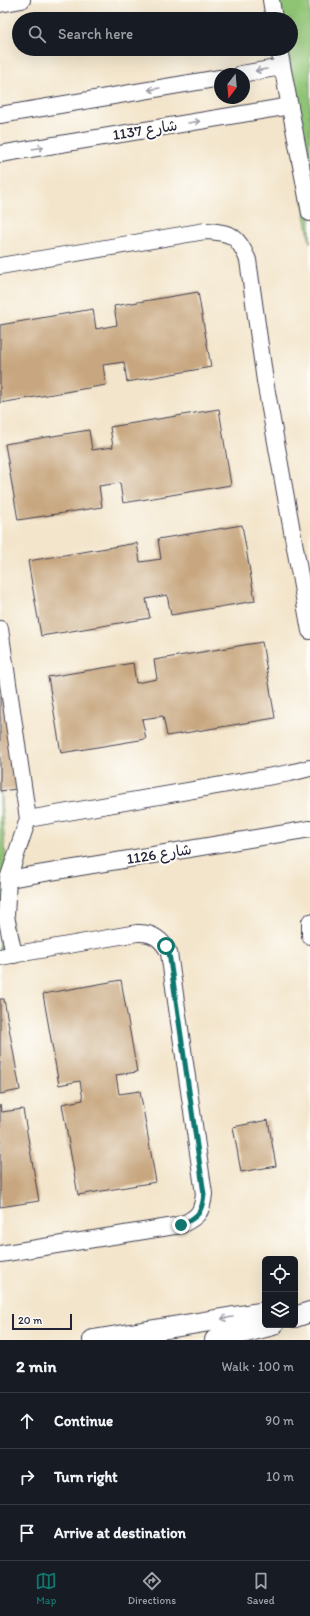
<!DOCTYPE html>
<html lang="en">
<head>
<meta charset="utf-8">
<style>
	:root { --surface:#171b24; --page:#20242c; --text:#f1f3f6; --muted:#9ea1a6; --line:#363941; --accent:#0f766e }
	body { margin:0; font-family:Itim,"Playpen Sans Arabic",sans-serif; background:var(--page); color:var(--text) }
	.controls { position:absolute; right:12px; bottom:12px; display:grid; overflow:hidden; border-radius:6px; box-shadow:0 4px 16px #0002 }
	.controls button { width:36px; height:36px; display:grid; place-items:center; padding:0; border:0; border-bottom:1px solid var(--line); background:var(--surface); color:var(--text); font:20px sans-serif }
	.compass { position:absolute; left:214px; top:68px; width:36px; height:36px; border-radius:50%; background:var(--surface); box-shadow:0 4px 16px #0002; rotate:196deg }
	.scale { position:absolute; left:12px; bottom:10px; width:60px; box-sizing:border-box; padding-left:4px; border:2px solid #22223b; border-top:0; font-size:11px; line-height:14px; white-space:nowrap; color:#22223b; -webkit-text-stroke:3px #fdfcf7; paint-order:stroke }
	.stop { position:absolute; width:12px; height:12px; margin:-9px; border:3px solid #0f766e; border-radius:50%; background:#fff }
	.stop.end { background:#0f766e; border-color:#fff; box-shadow:0 1px 4px #0008 }
	.list { margin:0; padding:0; list-style:none }
	h2 { display:flex; justify-content:space-between; align-items:center; height:52px; margin:0; padding:0 16px; font-size:17px }
	h2 small { font-size:13px; font-weight:400; color:var(--muted) }
	.list li { display:grid; grid-template-columns:26px 1fr auto; gap:12px; align-items:center; box-sizing:border-box; height:56px; padding:0 16px; border-top:1px solid var(--line) }
	.list b { display:block; font-size:15px; white-space:nowrap }
	.list em { font-size:13px; font-style:normal; color:var(--muted) }
	.icon { flex:none; width:22px; height:22px; fill:none; stroke:currentColor; stroke-width:2; stroke-linecap:round; stroke-linejoin:round }
	.map { position:relative; flex:none; width:310px; height:1340px; overflow:hidden }
	.search { position:absolute; background:var(--surface); box-shadow:0 4px 16px #0002; left:12px; right:12px; top:12px; height:44px; display:flex; align-items:center; gap:10px; box-sizing:border-box; padding:0 14px; border-radius:22px; color:var(--muted); font-size:15px }
	.sheet { height:220px; background:var(--surface) }
	nav { display:flex; justify-content:space-around; align-items:center; box-sizing:border-box; height:56px; border-top:1px solid var(--line); background:var(--surface); font-size:11px; color:var(--muted) }
	nav a { display:grid; justify-items:center; gap:2px }
	nav .on { color:var(--accent) }
	.map>svg:first-child { display:block }
</style>
</head>
<body>
<div class="map">
<svg width="310" height="1340" viewBox="0 0 310 1340">
	<rect width="100%" height="100%" fill="#fdfcf7"/>
	<filter id="ink" filterUnits="userSpaceOnUse"><feTurbulence type="fractalNoise" baseFrequency=".025" numOctaves="2"/><feDisplacementMap in="SourceGraphic" scale="8" xChannelSelector="R" yChannelSelector="G"/><feConvolveMatrix kernelMatrix="1 2 1 2 8 2 1 2 1" color-interpolation-filters="sRGB"/></filter>
	<filter id="wash" filterUnits="userSpaceOnUse"><feTurbulence type="fractalNoise" baseFrequency=".012" numOctaves="4" result="noise"/><feDisplacementMap in="SourceGraphic" scale="16" xChannelSelector="R" yChannelSelector="G"/><feGaussianBlur stdDeviation="0.9" result="paint"/><feColorMatrix in="noise" values="0 0 0 0 0 0 0 0 0 0 0 0 0 0 0 0 0 1.4 0 .05"/><feComposite in="paint" operator="in"/></filter>
	<g filter="url(#wash)">
		<rect width="100%" height="100%" fill="#f3e5cb"/>
		<g fill="#90c475" stroke="#597358">
			<path d="M 268,0 L 310,0 L 310,243 L 277,49 L 291,49 L 291,19 L 272,19 Z"/>
			<path d="M 0,786 L 14,955 L 0,957 Z"/>
		</g>
		<g id="blocks">
			<g fill="#c8a780">
				<path d="M 198,292 L 211,367 L 127,382 L 124,362 L 103,365 L 106,385 L 0,403 L 0,325 L 93,309 L 96,329 L 117,325 L 114,306 Z"/>
				<path d="M 219,409 L 231,485 L 123,503 L 120,483 L 99,486 L 102,507 L 18,520 L 5,444 L 89,430 L 92,450 L 113,447 L 110,427 Z"/>
				<path d="M 242,525 L 255,601 L 171,615 L 167,595 L 146,599 L 150,618 L 41,636 L 28,561 L 137,543 L 140,562 L 161,559 L 158,539 Z"/>
				<path d="M 262,642 L 275,718 L 167,736 L 163,716 L 142,719 L 146,739 L 61,753 L 48,677 L 133,663 L 136,683 L 157,679 L 154,660 Z"/>
				<path d="M 3,696 L 17,789 L 0,791 L 0,697 Z"/>
				<path d="M 121,980 L 137,1072 L 116,1075 L 119,1094 L 140,1091 L 156,1182 L 78,1195 L 62,1104 L 83,1100 L 80,1081 L 59,1085 L 43,994 Z"/>
				<path d="M 0,999 L 4,999 L 20,1090 L 0,1094 Z"/>
				<path d="M 0,1105 L 2,1112 L 23,1109 L 39,1201 L 0,1207 Z"/>
				<path d="M 268,1120 L 276,1166 L 241,1172 L 233,1127 Z"/>
			</g>
		</g>
	</g>
	<g filter="url(#ink)">
		<use href="#blocks" fill-opacity="0" stroke="#413f51" stroke-width="1"/>
		<g fill="none" stroke-linecap="round" stroke-linejoin="round">
			<defs>
				<g id="minor">
					<path d="M 271,0 L 274,19"/>
					<path d="M 0,4 L 22,0"/>
					<path d="M 279,49 L 310,213"/>
					<path d="M 241,74 L 282,67"/>
					<path d="M 0,115 L 220,78"/>
					<path d="M 0,154 L 290,106"/>
					<path d="M 0,266 L 205,231 C 232,232 238,236 248,260 L 265,381 L 310,631"/>
					<path d="M 0,629 L 28,819 L 8,879 L 6,916 L 14,955"/>
					<path d="M 28,819 L 290,773 L 310,768"/>
					<path d="M 8,879 L 310,829"/>
					<path d="M 310,922 L 310,936"/>
					<path d="M 0,957 L 137,933 C 153,932 162,939 169,953 L 204,1194 C 202,1213 198,1217 181,1225 L 0,1254"/>
				</g>
				<g id="tertiary">
					<path d="M 295,1317 L 310,1312"/>
					<path d="M 93,1340 L 265,1312"/>
					<path d="M 215,1340 L 273,1325"/>
				</g>
			</defs>
			<use href="#minor" stroke="#413f51" stroke-width="18"/>
			<use href="#tertiary" stroke="#413f51" stroke-width="22"/>
			<use href="#minor" stroke="#fff" stroke-width="16"/>
			<use href="#tertiary" stroke="#fff" stroke-width="20"/>
		</g>
		<defs><path id="oneway-shaft" d="M-6 0H5M1.5-3L5.5 0L1.5 3" fill="none" stroke-width="1.6" stroke-linecap="round" stroke-linejoin="round"/></defs>
		<g stroke="#9c9ca7">
			<use href="#oneway-shaft" transform="translate(261 70) rotate(170)"/>
			<use href="#oneway-shaft" transform="translate(154 89) rotate(170)"/>
			<use href="#oneway-shaft" transform="translate(194 122) rotate(-9)"/>
			<use href="#oneway-shaft" transform="translate(38 148) rotate(-9)"/>
			<use href="#oneway-shaft" transform="translate(227 1318) rotate(171)"/>
		</g>
	</g>
	<g fill="none" stroke-linecap="round" stroke-linejoin="round" filter="url(#ink)">
		<path stroke="#0f766e" stroke-width="5" d="M 166,946 L 169,953 L 204,1194 C 202,1213 198,1217 181,1225"/>
	</g>
	<g text-anchor="middle" dominant-baseline="central" stroke-width="4" stroke-linejoin="round" paint-order="stroke">
		<g font-size="15" fill="#22223b" stroke="#fdfcf7">
			<text transform="translate(145 130) rotate(-9)">شارع 1137</text>
			<text transform="translate(159 854) rotate(-9)">شارع 1126</text>
		</g>
	</g>
</svg>
<div class="controls">
<button><svg class="icon" aria-label="locate" viewBox="0 0 24 24"><circle cx="12" cy="12" r="6"/><path d="M12 2v4M12 18v4M2 12h4M18 12h4"/></svg></button>
<button><svg class="icon" aria-label="layers" viewBox="0 0 24 24"><path d="M12 4l9 5-9 5-9-5zM3 14l9 5 9-5"/></svg></button>
</div>
<svg class="compass" viewBox="-18 -18 36 36"><path d="M0-13l5 13h-10z" fill="#e53935"/><path d="M0 13l5-13h-10z" fill="#9ea1a6"/></svg>
<div class="scale">20 m</div>
<div class="stop" style="left:166px;top:946px"></div>
<div class="stop end" style="left:181px;top:1225px"></div>
<div class="search"><svg class="icon" aria-label="search" viewBox="0 0 24 24"><circle cx="10" cy="10" r="6"/><path d="M15 15l6 6"/></svg>Search here</div>
</div>
<section class="sheet">
<h2>2 min<small>Walk · 100 m</small></h2>
<ul class="list">
<li><svg class="icon" aria-label="ahead" viewBox="0 0 24 24"><path d="M12 20V5M6 11l6-6 6 6"/></svg><div><b>Continue</b></div><em>90 m</em></li>
<li><svg class="icon" aria-label="right" viewBox="0 0 24 24"><path d="M7 20v-9h11M14 6l5 5-5 5"/></svg><div><b>Turn right</b></div><em>10 m</em></li>
<li><svg class="icon" aria-label="arrive" viewBox="0 0 24 24"><path d="M6 21V4h12l-3 4 3 4H6"/></svg><div><b>Arrive at destination</b></div></li>
</ul>
</section>
<nav>
<a class="on"><svg class="icon" aria-label="map" viewBox="0 0 24 24"><path d="M3 6l6-2 6 2 6-2v14l-6 2-6-2-6 2zM9 4v14M15 6v14"/></svg>Map</a>
<a><svg class="icon" aria-label="directions" viewBox="0 0 24 24"><path d="M12 3l9 9-9 9-9-9zM9 14v-3h6M13 9l2 2-2 2"/></svg>Directions</a>
<a><svg class="icon" aria-label="saved" viewBox="0 0 24 24"><path d="M7 4h10v16l-5-4-5 4z"/></svg>Saved</a>
</nav>
</body>
</html>
